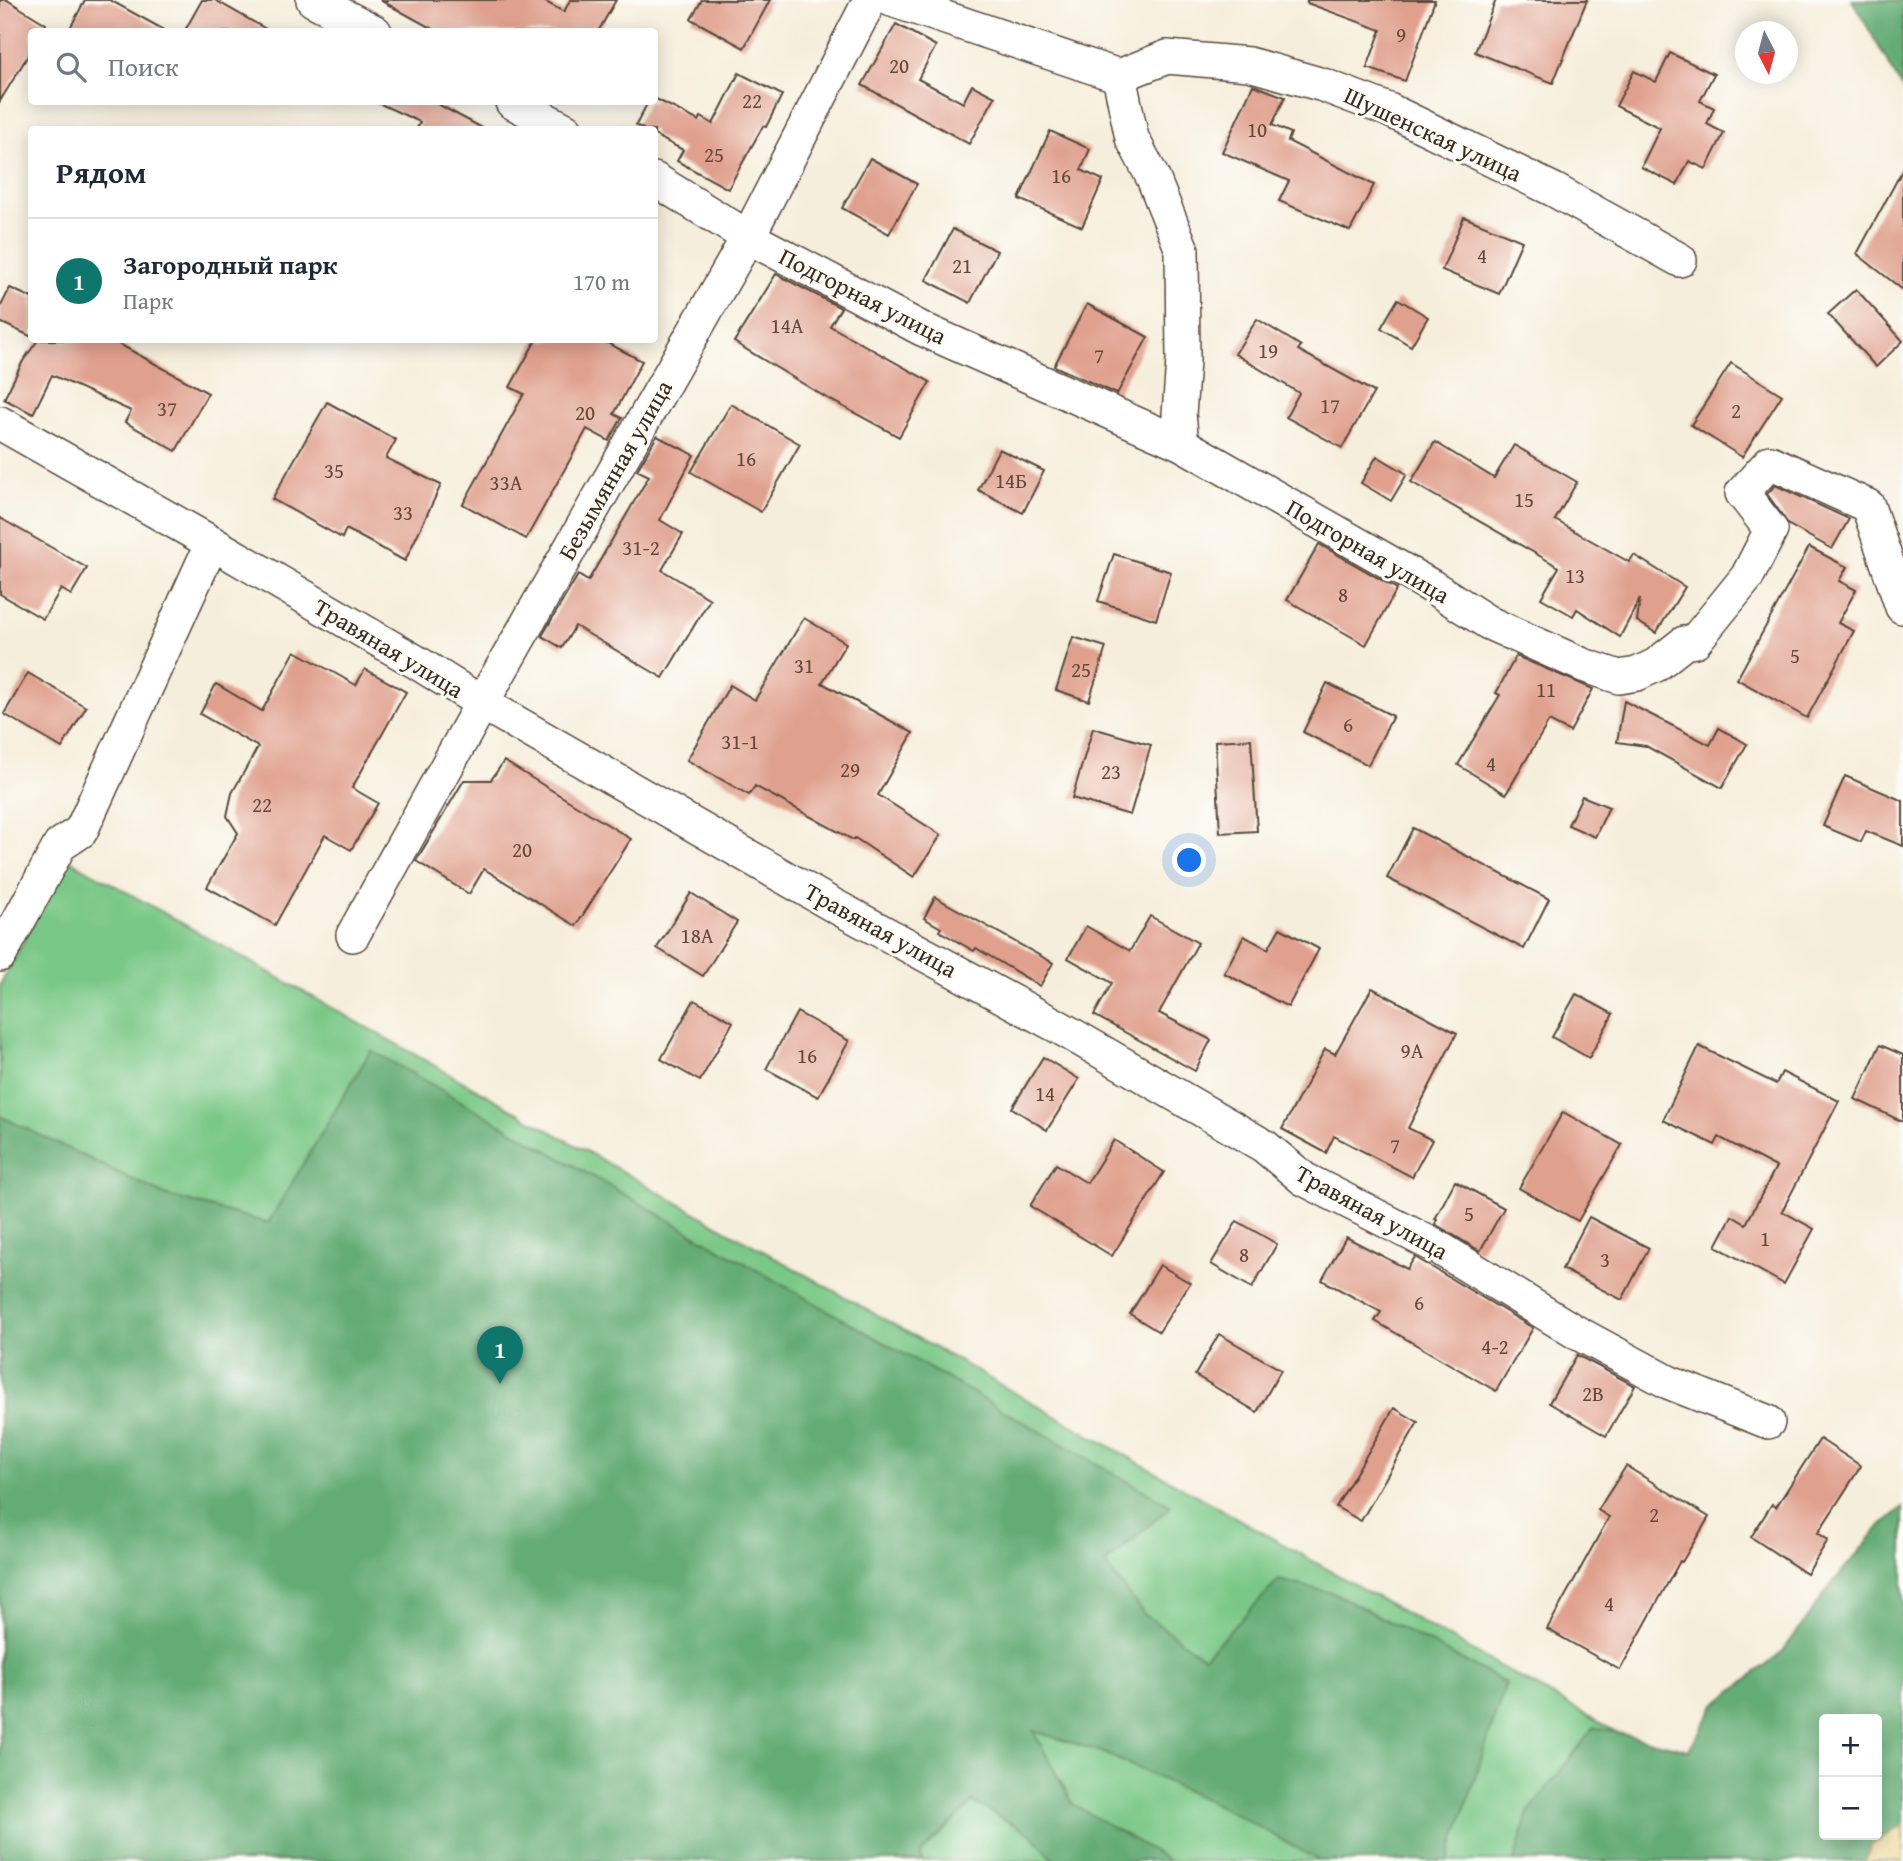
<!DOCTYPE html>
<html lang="ru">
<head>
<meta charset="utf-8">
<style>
	:root { --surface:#fff; --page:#f2f2f3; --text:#1f2937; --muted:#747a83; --line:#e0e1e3; --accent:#0f766e }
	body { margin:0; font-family:"Gentium Book Plus",serif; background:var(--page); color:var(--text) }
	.controls { position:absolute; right:21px; bottom:21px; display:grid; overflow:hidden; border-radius:7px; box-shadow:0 4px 18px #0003 }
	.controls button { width:63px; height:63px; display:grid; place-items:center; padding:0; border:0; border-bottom:2px solid var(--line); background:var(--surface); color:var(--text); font:35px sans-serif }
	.compass { position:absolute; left:1735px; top:21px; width:63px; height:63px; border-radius:50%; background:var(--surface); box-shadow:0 4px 18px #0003; rotate:174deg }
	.you { position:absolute; left:1190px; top:861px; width:24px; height:24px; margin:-18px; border:5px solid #fff; border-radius:50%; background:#1a73e8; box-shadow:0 0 0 10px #1a73e833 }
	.badge { display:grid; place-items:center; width:46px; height:46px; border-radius:50%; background:var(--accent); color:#fff; font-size:23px; font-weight:700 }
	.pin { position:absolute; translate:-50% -58px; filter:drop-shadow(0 2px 4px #0008) }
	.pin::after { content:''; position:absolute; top:37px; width:24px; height:21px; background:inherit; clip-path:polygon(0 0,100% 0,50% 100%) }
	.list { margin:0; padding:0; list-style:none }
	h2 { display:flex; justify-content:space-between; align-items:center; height:91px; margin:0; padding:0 28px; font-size:30px }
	h2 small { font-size:23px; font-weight:400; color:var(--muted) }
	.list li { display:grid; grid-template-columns:46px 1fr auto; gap:21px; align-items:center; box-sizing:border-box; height:126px; padding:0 28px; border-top:2px solid var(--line) }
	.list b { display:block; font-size:26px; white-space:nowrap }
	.list p { margin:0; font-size:23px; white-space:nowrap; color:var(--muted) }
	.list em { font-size:23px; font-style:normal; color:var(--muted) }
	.icon { flex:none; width:38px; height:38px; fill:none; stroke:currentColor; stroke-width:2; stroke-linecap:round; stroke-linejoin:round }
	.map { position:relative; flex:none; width:1903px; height:1861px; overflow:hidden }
	.search { position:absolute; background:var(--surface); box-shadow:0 4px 18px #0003; left:28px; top:28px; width:630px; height:77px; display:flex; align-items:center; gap:18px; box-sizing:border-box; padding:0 24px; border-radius:7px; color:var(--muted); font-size:26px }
	.panel { position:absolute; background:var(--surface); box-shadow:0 4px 18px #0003; left:28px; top:126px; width:630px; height:217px; border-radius:7px }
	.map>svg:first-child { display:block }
</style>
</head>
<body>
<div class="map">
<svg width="1903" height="1861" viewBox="0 0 1903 1861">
	<rect width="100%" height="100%" fill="#fdfcf7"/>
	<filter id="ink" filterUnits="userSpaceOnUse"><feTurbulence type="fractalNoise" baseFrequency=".0143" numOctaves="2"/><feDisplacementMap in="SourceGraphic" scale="14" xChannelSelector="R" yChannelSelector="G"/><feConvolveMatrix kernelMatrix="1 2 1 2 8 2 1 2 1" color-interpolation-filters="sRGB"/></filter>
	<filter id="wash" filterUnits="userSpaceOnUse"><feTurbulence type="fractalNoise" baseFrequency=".00686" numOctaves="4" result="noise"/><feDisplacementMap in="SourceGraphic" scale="28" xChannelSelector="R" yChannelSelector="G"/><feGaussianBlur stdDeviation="1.57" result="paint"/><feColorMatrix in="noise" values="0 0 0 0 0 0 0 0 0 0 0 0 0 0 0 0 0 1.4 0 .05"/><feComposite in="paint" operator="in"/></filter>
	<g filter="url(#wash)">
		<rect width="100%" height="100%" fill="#f6eedc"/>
		<path fill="#7ac887" stroke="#5a7952" stroke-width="2" d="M 68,859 L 1634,1742 L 1824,1835 L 1813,1861 L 0,1861 L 0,985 Z"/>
		<g fill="#63ac74" stroke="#4f6b49" stroke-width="2" fill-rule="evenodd">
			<path d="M 1852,0 L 1903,0 L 1903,89 Z"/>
			<path d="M 371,1050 L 1171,1506 L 1105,1564 L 1144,1614 L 1204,1657 L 1279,1580 L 1336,1594 L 1506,1683 L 1448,1861 L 1320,1861 L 1228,1810 L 1102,1752 L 1033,1731 L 1073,1804 L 1170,1861 L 1055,1861 L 1032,1835 L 973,1802 L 921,1853 L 922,1861 L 0,1861 L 0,1116 L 165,1195 L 268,1223 Z"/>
			<path d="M 1903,1507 L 1903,1836 L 1896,1861 L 1514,1861 L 1528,1813 L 1594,1727 L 1689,1750 L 1715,1705 L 1783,1651 L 1834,1581 L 1878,1529 ZM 1824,1719 L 1877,1719 L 1877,1835 L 1824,1835 Z"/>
		</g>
		<path fill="#eeda9e" stroke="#94825e" stroke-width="2" d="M 1903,1825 L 1903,1861 L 1865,1861 L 1872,1845 Z"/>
		<g id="blocks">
			<g fill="#e0a08e">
				<path d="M 0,0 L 7,0 L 46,24 L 42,32 L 32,32 L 32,49 L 0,101 Z"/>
				<path d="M 85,0 L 110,0 L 168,32 L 68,32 Z"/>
				<path d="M 202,0 L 215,0 L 271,32 L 184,32 Z"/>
				<path d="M 380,0 L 542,0 L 564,12 L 570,0 L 616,0 L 599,30 L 602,32 L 438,32 Z"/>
				<path d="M 702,0 L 770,0 L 744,48 L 691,19 Z"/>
				<path d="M 1307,0 L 1435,0 L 1405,81 L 1367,68 L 1381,30 L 1307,3 Z"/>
				<path d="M 1496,0 L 1587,0 L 1553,83 L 1475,52 Z"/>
				<path d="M 896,24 L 936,46 L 918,79 L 963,103 L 972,85 L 995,97 L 969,144 L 862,85 Z"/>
				<path d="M 1670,53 L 1714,74 L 1700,101 L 1714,108 L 1707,124 L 1724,133 L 1706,169 L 1689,161 L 1677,185 L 1641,167 L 1660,128 L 1616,106 L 1634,71 L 1656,82 Z"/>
				<path d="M 739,73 L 782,95 L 766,127 L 763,126 L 728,189 L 677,161 L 683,150 L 654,135 L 654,130 L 645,130 L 636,125 L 648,102 L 654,102 L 654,98 L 699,121 L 701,117 L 713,124 Z"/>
				<path d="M 1253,85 L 1285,97 L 1272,125 L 1291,133 L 1288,141 L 1374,185 L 1350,231 L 1279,201 L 1289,181 L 1222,152 Z"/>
				<path d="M 376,102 L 434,102 L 486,130 L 416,130 L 420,122 Z"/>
				<path d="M 1050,131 L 1090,149 L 1081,170 L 1103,180 L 1082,227 L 1019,199 Z"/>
				<path d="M 870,158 L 917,184 L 889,234 L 842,208 Z"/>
				<path d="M 1903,169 L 1903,290 L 1857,254 Z"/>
				<path d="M 1464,217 L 1522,241 L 1499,294 L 1442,270 Z"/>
				<path d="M 953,229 L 997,251 L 970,303 L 926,280 Z"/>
				<path d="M 776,274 L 841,308 L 830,326 L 930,382 L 899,437 L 825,397 L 734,342 Z"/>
				<path d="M 10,288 L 32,298 L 32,337 L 0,322 L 0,308 Z"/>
				<path d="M 1856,289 L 1903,341 L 1876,367 L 1828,314 Z"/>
				<path d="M 1398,299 L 1428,317 L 1411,346 L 1381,328 Z"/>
				<path d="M 1087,304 L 1148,337 L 1117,394 L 1054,366 Z"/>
				<path d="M 1257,319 L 1301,346 L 1298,350 L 1374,392 L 1342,448 L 1286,417 L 1299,393 L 1235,354 Z"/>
				<path d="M 38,340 L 112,340 L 208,393 L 176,451 L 125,422 L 131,411 L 52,375 L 33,414 L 4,399 L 23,361 Z"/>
				<path d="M 536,340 L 602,340 L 642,361 L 614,414 L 622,418 L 609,441 L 587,429 L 526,539 L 463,504 L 524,394 L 510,387 Z"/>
				<path d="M 1731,363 L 1782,395 L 1742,457 L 1691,425 Z"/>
				<path d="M 327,402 L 396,440 L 386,458 L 441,485 L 405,561 L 346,529 L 342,538 L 272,499 Z"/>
				<path d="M 731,404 L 800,444 L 761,512 L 691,472 Z"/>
				<path d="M 657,436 L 694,455 L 660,520 L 683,534 L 662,570 L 710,599 L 663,678 L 575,626 L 562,648 L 542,636 L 578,575 L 588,581 L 649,476 L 637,470 Z"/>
				<path d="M 1435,442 L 1494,478 L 1514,445 L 1577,482 L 1555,520 L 1629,562 L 1634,555 L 1685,587 L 1656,633 L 1637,621 L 1640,599 L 1620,637 L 1577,609 L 1573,616 L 1541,598 L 1559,567 L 1411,482 Z"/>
				<path d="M 999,449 L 1044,471 L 1023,513 L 978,490 Z"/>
				<path d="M 1377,456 L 1407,474 L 1391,501 L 1361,483 Z"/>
				<path d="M 1775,485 L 1849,519 L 1832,549 L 1789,525 L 1767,494 Z"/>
				<path d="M 0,518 L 87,568 L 71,595 L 61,589 L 43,619 L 0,594 Z"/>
				<path d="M 1319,544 L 1397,589 L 1366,645 L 1287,600 Z"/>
				<path d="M 1809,547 L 1847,567 L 1839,581 L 1856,590 L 1838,623 L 1854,631 L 1807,718 L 1737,679 Z"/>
				<path d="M 1114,554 L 1171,572 L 1156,620 L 1098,601 Z"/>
				<path d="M 804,618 L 846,643 L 822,683 L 913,733 L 878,795 L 941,835 L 914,877 L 855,838 L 853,840 L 755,786 L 749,795 L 687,760 L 730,685 L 755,700 Z"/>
				<path d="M 1073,637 L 1106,647 L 1089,701 L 1056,690 Z"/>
				<path d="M 295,651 L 356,685 L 365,669 L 406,692 L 352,788 L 378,803 L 351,850 L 325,835 L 275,925 L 207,887 L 238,833 L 227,816 L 232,793 L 258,747 L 200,714 L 216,684 L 262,711 Z"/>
				<path d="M 1516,656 L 1593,689 L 1570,732 L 1549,721 L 1506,794 L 1458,765 L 1500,695 L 1496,693 Z"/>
				<path d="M 28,673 L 86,707 L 62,748 L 4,714 Z"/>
				<path d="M 1327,683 L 1393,716 L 1368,765 L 1303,732 Z"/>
				<path d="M 1624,701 L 1710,745 L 1719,728 L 1747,744 L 1722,788 L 1646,746 L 1617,742 Z"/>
				<path d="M 1093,728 L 1151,745 L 1130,815 L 1072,798 Z"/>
				<path d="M 1251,739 L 1257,831 L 1220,833 L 1215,741 Z"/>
				<path d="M 504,761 L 631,839 L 576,926 L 484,869 L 469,894 L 416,861 L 464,780 L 491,780 Z"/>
				<path d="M 1845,776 L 1903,801 L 1903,846 L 1866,831 L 1861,842 L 1823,826 Z"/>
				<path d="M 1582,796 L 1609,807 L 1595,837 L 1568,825 Z"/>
				<path d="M 1413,828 L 1549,899 L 1524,949 L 1387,878 Z"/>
				<path d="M 691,893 L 737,922 L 703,976 L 657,948 Z"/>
				<path d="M 935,897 L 1053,963 L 1040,986 L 976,948 L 974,951 L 939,931 L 941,928 L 924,918 Z"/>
				<path d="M 1150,916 L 1198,943 L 1159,1013 L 1211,1040 L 1195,1071 L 1094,1015 L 1112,983 L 1068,958 L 1086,926 L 1130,951 Z"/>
				<path d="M 1280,928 L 1319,949 L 1288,1007 L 1224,973 L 1244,936 L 1268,949 Z"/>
				<path d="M 1372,988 L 1457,1033 L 1408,1128 L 1432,1140 L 1412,1177 L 1334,1136 L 1326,1153 L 1282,1129 L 1325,1049 L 1335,1054 Z"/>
				<path d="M 1576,994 L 1613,1014 L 1589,1058 L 1552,1037 Z"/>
				<path d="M 694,1000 L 733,1022 L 700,1081 L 661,1059 Z"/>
				<path d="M 797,1012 L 849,1041 L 818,1097 L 766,1069 Z"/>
				<path d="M 1880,1045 L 1903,1055 L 1903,1122 L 1855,1099 Z"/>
				<path d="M 1699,1046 L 1776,1084 L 1782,1072 L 1839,1101 L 1782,1211 L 1814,1229 L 1784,1284 L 1716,1246 L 1732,1216 L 1746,1224 L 1776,1167 L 1719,1137 L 1715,1145 L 1663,1120 Z"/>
				<path d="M 1043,1057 L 1079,1079 L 1047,1130 L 1012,1108 Z"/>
				<path d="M 1563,1112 L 1622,1145 L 1578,1221 L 1519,1188 Z"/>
				<path d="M 1114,1140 L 1164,1172 L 1112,1256 L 1030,1206 L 1056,1164 L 1087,1183 Z"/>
				<path d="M 1455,1181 L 1504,1208 L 1480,1251 L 1435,1224 L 1437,1220 L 1435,1219 Z"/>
				<path d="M 1589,1217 L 1649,1248 L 1622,1300 L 1562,1269 Z"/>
				<path d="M 1237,1221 L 1277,1244 L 1252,1288 L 1211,1264 Z"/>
				<path d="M 1346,1237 L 1407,1269 L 1415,1257 L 1533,1328 L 1496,1391 L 1375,1321 L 1381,1312 L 1322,1280 Z"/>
				<path d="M 1160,1265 L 1190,1283 L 1159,1332 L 1130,1314 Z"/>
				<path d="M 1219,1334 L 1281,1370 L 1257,1412 L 1195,1375 Z"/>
				<path d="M 1577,1355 L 1635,1386 L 1606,1436 L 1549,1403 Z"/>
				<path d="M 1394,1408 L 1418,1422 L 1361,1521 L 1336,1507 Z"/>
				<path d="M 1820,1439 L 1861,1466 L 1818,1533 L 1828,1540 L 1807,1574 L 1751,1537 L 1772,1504 L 1776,1507 Z"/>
				<path d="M 1626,1466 L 1709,1517 L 1682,1562 L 1680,1561 L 1620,1670 L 1547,1629 L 1609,1517 L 1598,1510 Z"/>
			</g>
		</g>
	</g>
	<g filter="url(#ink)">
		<use href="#blocks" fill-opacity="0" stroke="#57473a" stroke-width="2"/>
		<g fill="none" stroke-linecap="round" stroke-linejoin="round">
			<defs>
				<g id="minor">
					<path d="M 313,0 L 375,32"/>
					<path d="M 892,0 L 1119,76 L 1167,57 L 1249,64 L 1323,85 L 1389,110 L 1554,190 L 1680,260"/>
					<path d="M 1119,76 L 1132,138 L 1153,178 L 1182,250 L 1183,361 L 1179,414 L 1182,444"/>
					<path d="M 512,102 L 566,130"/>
					<path d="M 654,179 L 748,237 L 922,329 L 1182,444 L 1431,586 L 1489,623 L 1583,665 L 1619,677 L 1637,674 L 1656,665 L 1684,643 L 1695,641 L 1747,577 L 1771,530 L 1742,493 L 1770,462 L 1868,506 L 1902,607"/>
					<path d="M 0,423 L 212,543 L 418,663 L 482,703 L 831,904 L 1059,1027 L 1264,1146 L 1304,1179 L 1439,1248 L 1574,1331 L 1668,1382 L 1768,1422"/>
					<path d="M 353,935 L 482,703 L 748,237 L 870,0"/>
					<path d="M 0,955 L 60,845 L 81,831 L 212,543"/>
				</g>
			</defs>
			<use href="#minor" stroke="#57473a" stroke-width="36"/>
			<use href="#minor" stroke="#fff" stroke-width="33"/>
		</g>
	</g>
	<g text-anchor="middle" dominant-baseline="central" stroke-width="6" stroke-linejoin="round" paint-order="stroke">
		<g font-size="21" fill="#64483a">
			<text x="1401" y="34">9</text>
			<text x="899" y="65">20</text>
			<text x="752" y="100">22</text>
			<text x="1257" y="129">10</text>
			<text x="714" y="154">25</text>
			<text x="1061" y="175">16</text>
			<text x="1482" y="255">4</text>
			<text x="962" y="265">21</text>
			<text x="787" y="325">14А</text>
			<text x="1268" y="350">19</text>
			<text x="1099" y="355">7</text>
			<text x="1330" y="405">17</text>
			<text x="167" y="408">37</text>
			<text x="1736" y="410">2</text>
			<text x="585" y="412">20</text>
			<text x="746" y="458">16</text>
			<text x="334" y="470">35</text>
			<text x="1011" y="480">14Б</text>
			<text x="506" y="482">33А</text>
			<text x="1524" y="499">15</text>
			<text x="403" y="512">33</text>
			<text x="641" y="547">31-2</text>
			<text x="1575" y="575">13</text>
			<text x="1343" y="594">8</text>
			<text x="1795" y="655">5</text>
			<text x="804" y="665">31</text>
			<text x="1081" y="669">25</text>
			<text x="1546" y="689">11</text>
			<text x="1348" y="724">6</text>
			<text x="740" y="741">31-1</text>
			<text x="1491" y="763">4</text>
			<text x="850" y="769">29</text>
			<text x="1111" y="771">23</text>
			<text x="262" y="804">22</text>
			<text x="522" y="849">20</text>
			<text x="697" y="935">18А</text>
			<text x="1412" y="1050">9А</text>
			<text x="807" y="1055">16</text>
			<text x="1045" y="1093">14</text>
			<text x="1395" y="1145">7</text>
			<text x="1469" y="1213">5</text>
			<text x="1765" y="1238">1</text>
			<text x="1244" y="1254">8</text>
			<text x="1605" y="1259">3</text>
			<text x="1419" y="1302">6</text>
			<text x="1495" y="1346">4-2</text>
			<text x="1593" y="1393">2В</text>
			<text x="1654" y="1514">2</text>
			<text x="1609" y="1603">4</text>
		</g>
		<g font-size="24" fill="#3b2a1e" stroke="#fdfcf7">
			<text transform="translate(1433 134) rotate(25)">Шушенская улица</text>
			<text transform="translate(863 296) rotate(27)">Подгорная улица</text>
			<text transform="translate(615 470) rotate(-60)">Безымянная улица</text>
			<text transform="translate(1368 551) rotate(30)">Подгорная улица</text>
			<text transform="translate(389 648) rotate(31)">Травяная улица</text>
			<text transform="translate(881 930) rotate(29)">Травяная улица</text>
			<text transform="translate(1372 1212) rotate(29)">Травяная улица</text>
		</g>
	</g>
</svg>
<div class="controls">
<button>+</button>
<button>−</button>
</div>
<svg class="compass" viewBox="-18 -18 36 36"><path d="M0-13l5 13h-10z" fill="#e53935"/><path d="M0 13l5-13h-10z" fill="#747a83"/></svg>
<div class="you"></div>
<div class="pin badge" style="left:500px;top:1384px">1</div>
<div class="search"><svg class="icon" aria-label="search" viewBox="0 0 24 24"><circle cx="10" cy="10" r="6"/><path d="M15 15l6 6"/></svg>Поиск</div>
<section class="panel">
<h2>Рядом<small></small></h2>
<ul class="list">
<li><span class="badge">1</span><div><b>Загородный парк</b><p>Парк</p></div><em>170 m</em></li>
</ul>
</section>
</div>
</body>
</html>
